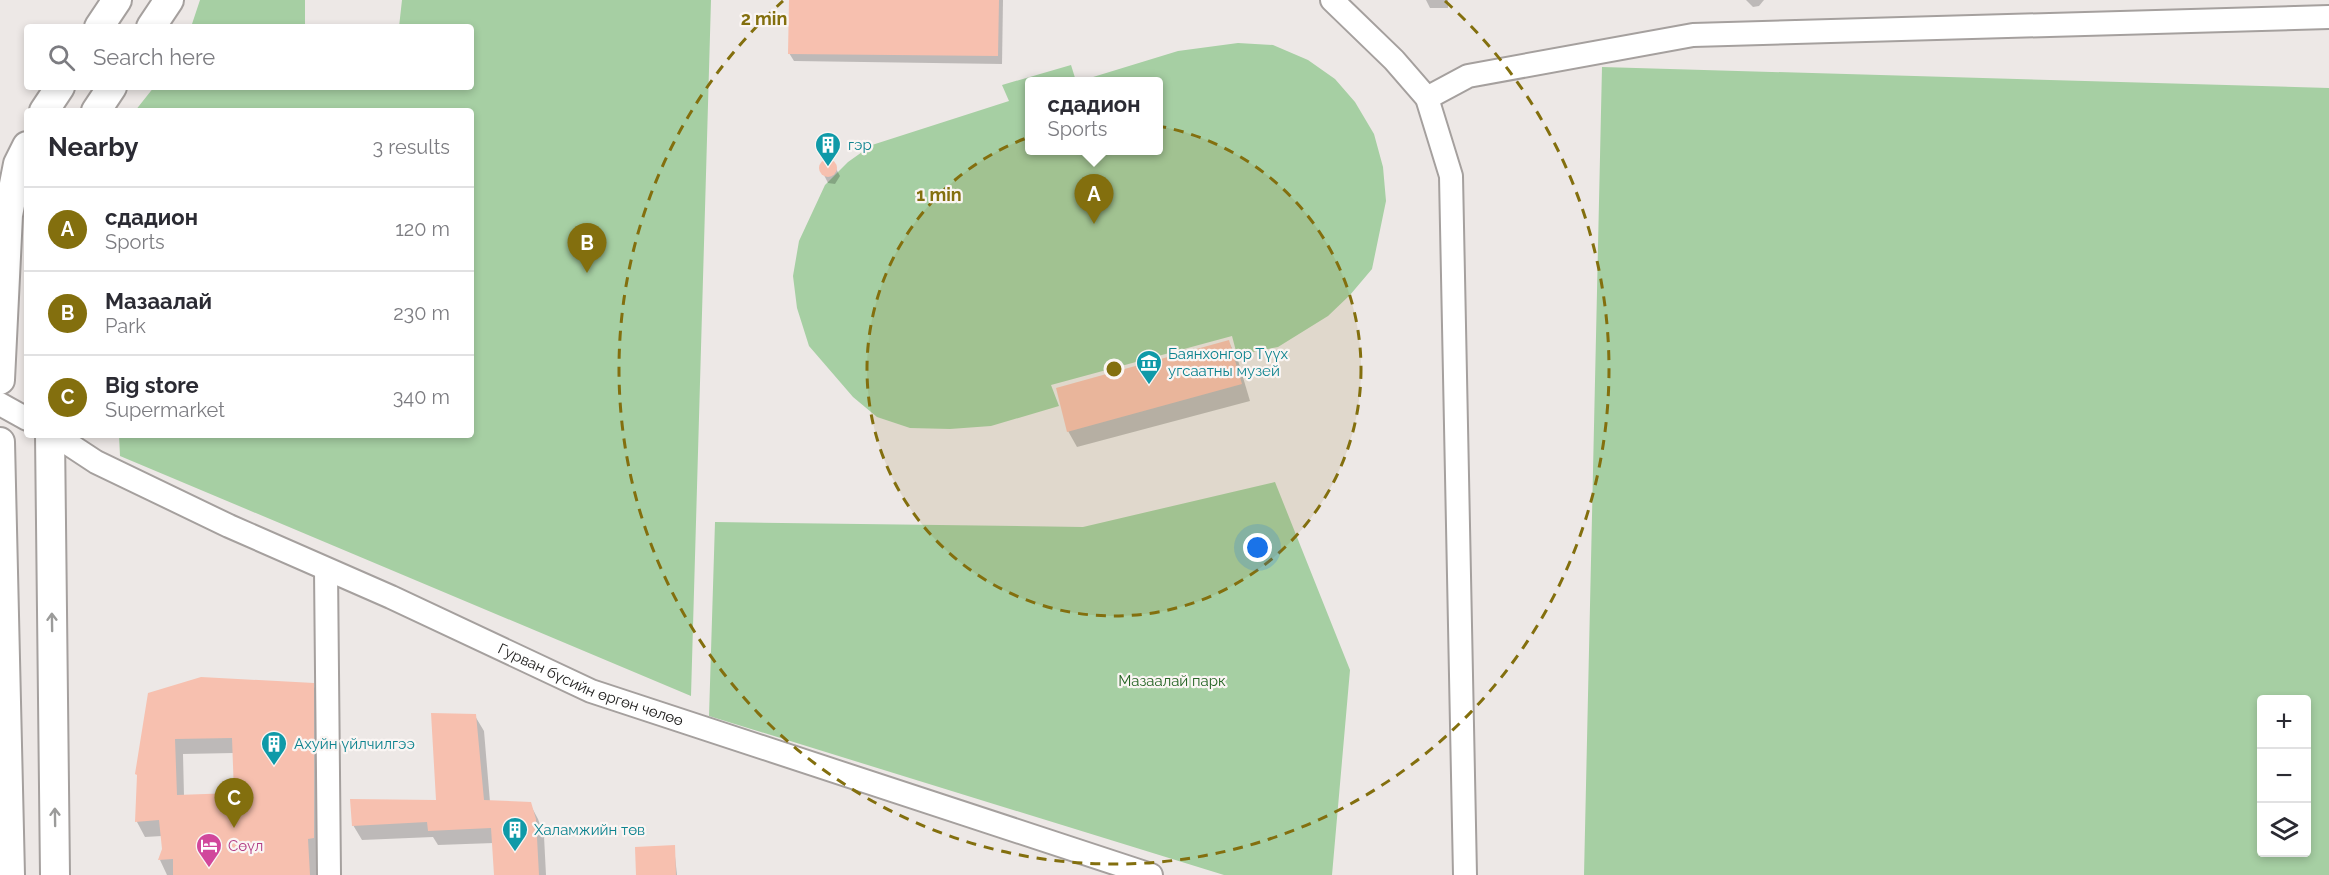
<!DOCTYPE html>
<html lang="en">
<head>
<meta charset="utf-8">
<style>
	:root { --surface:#fff; --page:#f7f7f7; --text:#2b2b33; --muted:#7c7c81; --line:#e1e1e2; --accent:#836f0e }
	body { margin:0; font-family:Raleway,sans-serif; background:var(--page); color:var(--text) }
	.controls { position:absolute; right:18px; bottom:18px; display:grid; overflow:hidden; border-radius:6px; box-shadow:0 3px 9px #0003 }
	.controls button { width:54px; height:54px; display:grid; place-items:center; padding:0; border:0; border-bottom:2px solid var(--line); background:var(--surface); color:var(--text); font:30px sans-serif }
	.you { position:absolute; left:1258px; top:548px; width:21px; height:21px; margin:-15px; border:4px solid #fff; border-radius:50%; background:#1a73e8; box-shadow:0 0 0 9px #1a73e833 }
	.badge { display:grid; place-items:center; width:39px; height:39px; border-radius:50%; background:var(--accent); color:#fff; font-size:20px; font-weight:700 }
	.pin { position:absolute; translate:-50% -50px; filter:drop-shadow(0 2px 3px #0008) }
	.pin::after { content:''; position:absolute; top:32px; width:21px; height:18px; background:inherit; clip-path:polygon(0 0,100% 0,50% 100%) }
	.popup { position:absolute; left:1025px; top:77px; width:138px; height:78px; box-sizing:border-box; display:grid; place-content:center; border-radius:6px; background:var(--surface); filter:drop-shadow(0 2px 4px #0005); font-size:20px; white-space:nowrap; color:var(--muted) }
	.popup b { font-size:22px; color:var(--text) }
	.popup::after { content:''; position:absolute; left:50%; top:100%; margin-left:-12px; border:12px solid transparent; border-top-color:var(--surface) }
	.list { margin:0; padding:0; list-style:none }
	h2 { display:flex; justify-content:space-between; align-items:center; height:78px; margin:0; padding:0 24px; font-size:26px }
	h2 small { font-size:20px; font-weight:400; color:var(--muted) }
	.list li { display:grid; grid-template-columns:39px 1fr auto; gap:18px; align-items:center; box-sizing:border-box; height:84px; padding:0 24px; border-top:2px solid var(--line) }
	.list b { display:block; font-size:22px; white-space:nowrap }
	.list p { margin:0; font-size:20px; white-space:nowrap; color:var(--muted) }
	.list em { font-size:20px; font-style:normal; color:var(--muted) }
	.icon { flex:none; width:33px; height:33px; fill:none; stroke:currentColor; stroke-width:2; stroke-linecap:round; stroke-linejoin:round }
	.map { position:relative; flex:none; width:2329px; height:875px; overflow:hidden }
	.search { position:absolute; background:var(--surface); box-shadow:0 3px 9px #0003; left:24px; top:24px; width:450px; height:66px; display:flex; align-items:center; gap:15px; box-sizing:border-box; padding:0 21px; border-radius:6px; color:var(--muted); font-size:22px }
	.panel { position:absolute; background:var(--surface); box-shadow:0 3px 9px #0003; left:24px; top:108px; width:450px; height:330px; border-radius:6px }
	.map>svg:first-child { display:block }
</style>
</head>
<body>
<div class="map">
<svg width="2329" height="875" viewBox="0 0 2329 875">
	<rect width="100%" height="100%" fill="#ede8e6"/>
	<g fill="#a6cfa3" fill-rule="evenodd">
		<path d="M 200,0 L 305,0 L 305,27 L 191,27 Z"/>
		<path d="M 402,0 L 711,0 L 691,696 L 120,456 L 119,435 L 471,435 L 471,111 L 135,111 L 154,87 L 471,87 L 471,27 L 399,27 Z"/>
		<path d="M 1238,43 L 1273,45 L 1308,60 L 1335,79 L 1355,102 L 1374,134 L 1383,167 L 1386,201 L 1372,269 L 1350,295 L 1328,316 L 1278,347 L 1237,355 L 1232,336 L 1051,385 L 1059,406 L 991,426 L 950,429 L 910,428 L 877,417 L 853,397 L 809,346 L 797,308 L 793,276 L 799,241 L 825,185 L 848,162 L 872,145 L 1009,101 L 1002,85 L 1071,65 L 1076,81 L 1030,82 L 1030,150 L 1158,150 L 1158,82 L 1080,81 L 1178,51 Z"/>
		<path d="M 1602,67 L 2329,88 L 2329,875 L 1584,875 ZM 2262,700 L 2306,700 L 2306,852 L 2262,852 Z"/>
		<path d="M 1275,482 L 1350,670 L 1332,875 L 1224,875 L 709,716 L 715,522 L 1083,527 Z"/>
	</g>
	<g fill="#0003" fill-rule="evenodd">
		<path d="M 790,0 L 1003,0 L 1002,64 L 794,61 L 789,53 Z"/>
		<path d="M 1426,0 L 1448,0 L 1448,8 L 1430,8 Z"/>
		<path d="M 1746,0 L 1764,0 L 1759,6 L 1753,7 Z"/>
		<path d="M 827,161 L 832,161 L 840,176 L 835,184 L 828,183 L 824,175 L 821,167 Z"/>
		<path d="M 1228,341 L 1237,357 L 1250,401 L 1077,447 L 1068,431 Z"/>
		<path d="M 313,685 L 322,700 L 322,853 L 316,854 L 317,875 L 167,875 L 160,860 L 164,849 L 162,836 L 145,837 L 137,822 L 139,777 L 149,694 ZM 234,753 L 236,794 L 184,796 L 183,754 Z"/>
		<path d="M 475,716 L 484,731 L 490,802 L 530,804 L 538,819 L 544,836 L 546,875 L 495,875 L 494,843 L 438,845 L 433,837 L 362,840 L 353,825 L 438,801 Z"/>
		<path d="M 674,847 L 677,875 L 638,875 Z"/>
	</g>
	<g fill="#f7c0af" fill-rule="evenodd">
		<path d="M 789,0 L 999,0 L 998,56 L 788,54 Z"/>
		<circle cx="828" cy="168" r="9"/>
		<path d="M 1229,340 L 1242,384 L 1067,432 L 1056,388 Z"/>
		<path d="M 201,677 L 314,683 L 314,838 L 308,839 L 310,875 L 173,875 L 173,859 L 158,860 L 162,849 L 159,820 L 135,822 L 137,775 L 135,774 L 148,693 ZM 232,738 L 234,793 L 177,795 L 175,739 Z"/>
		<path d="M 431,713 L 476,714 L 484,800 L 531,802 L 536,819 L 539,875 L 494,875 L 491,828 L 428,831 L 427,822 L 352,826 L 350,799 L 436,800 Z"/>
		<path d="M 675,845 L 676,875 L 636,875 L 635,847 Z"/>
	</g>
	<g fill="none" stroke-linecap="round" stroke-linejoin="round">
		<defs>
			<g id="minor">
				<path d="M 1332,0 L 1394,60 L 1427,98 L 1451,176 L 1465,875"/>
				<path d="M 1427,98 L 1468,76 L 1693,35 L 2329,17"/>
				<path d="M 0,404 L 27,419"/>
				<path id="s1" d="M 55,435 L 96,462 L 229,526 L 391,597 L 591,691 L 1151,875"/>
				<path d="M 326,570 L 329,875"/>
			</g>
			<g id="major">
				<path d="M 99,27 L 117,0"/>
				<path d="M 151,27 L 169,0"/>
				<path d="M 44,111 L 60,87"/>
				<path d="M 96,111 L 112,87"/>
				<path d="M 0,380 L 8,215 L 18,164 L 27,146"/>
				<path d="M 50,435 L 55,875"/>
				<path d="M 0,442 L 10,875"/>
			</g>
		</defs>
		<use href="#minor" stroke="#a5a09e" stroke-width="26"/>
		<use href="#major" stroke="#a5a09e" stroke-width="32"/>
		<use href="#minor" stroke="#fff" stroke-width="22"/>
		<use href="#major" stroke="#fff" stroke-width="28"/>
	</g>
	<defs><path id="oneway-shaft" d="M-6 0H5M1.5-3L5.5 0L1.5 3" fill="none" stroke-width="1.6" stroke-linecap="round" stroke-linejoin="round" transform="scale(1.5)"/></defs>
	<g stroke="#9b9b9a">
		<use href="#oneway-shaft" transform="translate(52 622) rotate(-91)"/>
		<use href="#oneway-shaft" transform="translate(55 817) rotate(-91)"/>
	</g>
	<circle cx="1114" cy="369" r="247" fill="#836f0e" fill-opacity=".12"/>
	<g fill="none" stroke="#836f0e" stroke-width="3" stroke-dasharray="10 8">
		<circle cx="1114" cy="369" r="247"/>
		<path d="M1445 1A495 495 0 1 1 783 1"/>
	</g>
	<defs>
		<symbol id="building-pin" viewBox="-11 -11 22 30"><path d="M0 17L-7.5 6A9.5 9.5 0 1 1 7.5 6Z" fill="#0f9aa8" stroke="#faf5f3"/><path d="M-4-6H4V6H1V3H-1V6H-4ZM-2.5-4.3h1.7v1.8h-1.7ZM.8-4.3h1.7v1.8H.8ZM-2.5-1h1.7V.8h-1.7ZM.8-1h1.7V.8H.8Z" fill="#fff"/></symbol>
		<symbol id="museum-pin" viewBox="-11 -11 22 30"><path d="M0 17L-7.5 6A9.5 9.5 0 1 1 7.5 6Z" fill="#0f9aa8" stroke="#faf5f3"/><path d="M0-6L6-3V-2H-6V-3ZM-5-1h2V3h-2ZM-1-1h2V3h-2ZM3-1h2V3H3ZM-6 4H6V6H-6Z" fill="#fff"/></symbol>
		<symbol id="hotel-pin" viewBox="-11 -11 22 30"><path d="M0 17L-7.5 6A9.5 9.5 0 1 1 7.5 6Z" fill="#d1479c" stroke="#faf5f3"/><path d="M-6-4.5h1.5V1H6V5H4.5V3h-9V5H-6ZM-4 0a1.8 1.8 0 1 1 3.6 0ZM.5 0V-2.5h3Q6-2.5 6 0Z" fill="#fff"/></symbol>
	</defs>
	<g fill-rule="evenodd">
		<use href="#building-pin" x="813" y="130" width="30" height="40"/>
		<use href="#museum-pin" x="1134" y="348" width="30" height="40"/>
		<use href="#building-pin" x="259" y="729" width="30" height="40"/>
		<use href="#building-pin" x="500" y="815" width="30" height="40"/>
		<use href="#hotel-pin" x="194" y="831" width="30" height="40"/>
	</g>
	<g text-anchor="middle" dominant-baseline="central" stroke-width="4.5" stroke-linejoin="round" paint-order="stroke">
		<g font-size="15" fill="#0d838f" stroke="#faf5f3" text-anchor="start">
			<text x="848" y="145">гэр</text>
			<text x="1168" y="354">Баянхонгор Түүх<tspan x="1168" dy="17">угсаатны музей</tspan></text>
			<text x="294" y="744">Ахуйн үйлчилгээ</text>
			<text x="534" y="830">Халамжийн төв</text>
		</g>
		<g font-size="15" fill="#256424" stroke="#faf5f3">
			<text x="1172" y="681">Мазаалай парк</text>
		</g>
		<g font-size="15" fill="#21201f" stroke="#faf5f3">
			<text stroke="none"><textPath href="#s1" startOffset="592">Гурван бүсийн өргөн чөлөө</textPath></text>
		</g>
		<g font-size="15" fill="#b23c85" stroke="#faf5f3" text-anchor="start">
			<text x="228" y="846">Сөүл</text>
		</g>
	</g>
	<circle cx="1114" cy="369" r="9" fill="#836f0e" stroke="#faf5f3" stroke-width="3"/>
	<g font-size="18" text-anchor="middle" font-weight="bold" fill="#836f0e" stroke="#faf5f3" stroke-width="4.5" stroke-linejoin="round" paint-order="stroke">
		<text x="764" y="25">2 min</text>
		<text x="939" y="201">1 min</text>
	</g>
</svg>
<div class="controls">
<button>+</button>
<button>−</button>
<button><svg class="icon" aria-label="layers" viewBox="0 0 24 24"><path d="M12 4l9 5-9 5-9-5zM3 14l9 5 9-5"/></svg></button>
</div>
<div class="you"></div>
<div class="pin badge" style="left:1094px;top:224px">A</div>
<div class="popup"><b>сдадион</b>Sports</div>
<div class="pin badge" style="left:587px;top:273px">B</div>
<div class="pin badge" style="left:234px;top:828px">C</div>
<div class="search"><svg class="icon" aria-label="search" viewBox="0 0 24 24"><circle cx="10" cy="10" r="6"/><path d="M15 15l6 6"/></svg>Search here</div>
<section class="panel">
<h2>Nearby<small>3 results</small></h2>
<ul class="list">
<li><span class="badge">A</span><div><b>сдадион</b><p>Sports</p></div><em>120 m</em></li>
<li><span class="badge">B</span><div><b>Мазаалай</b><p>Park</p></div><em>230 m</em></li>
<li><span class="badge">C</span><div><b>Big store</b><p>Supermarket</p></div><em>340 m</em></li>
</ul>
</section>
</div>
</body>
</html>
